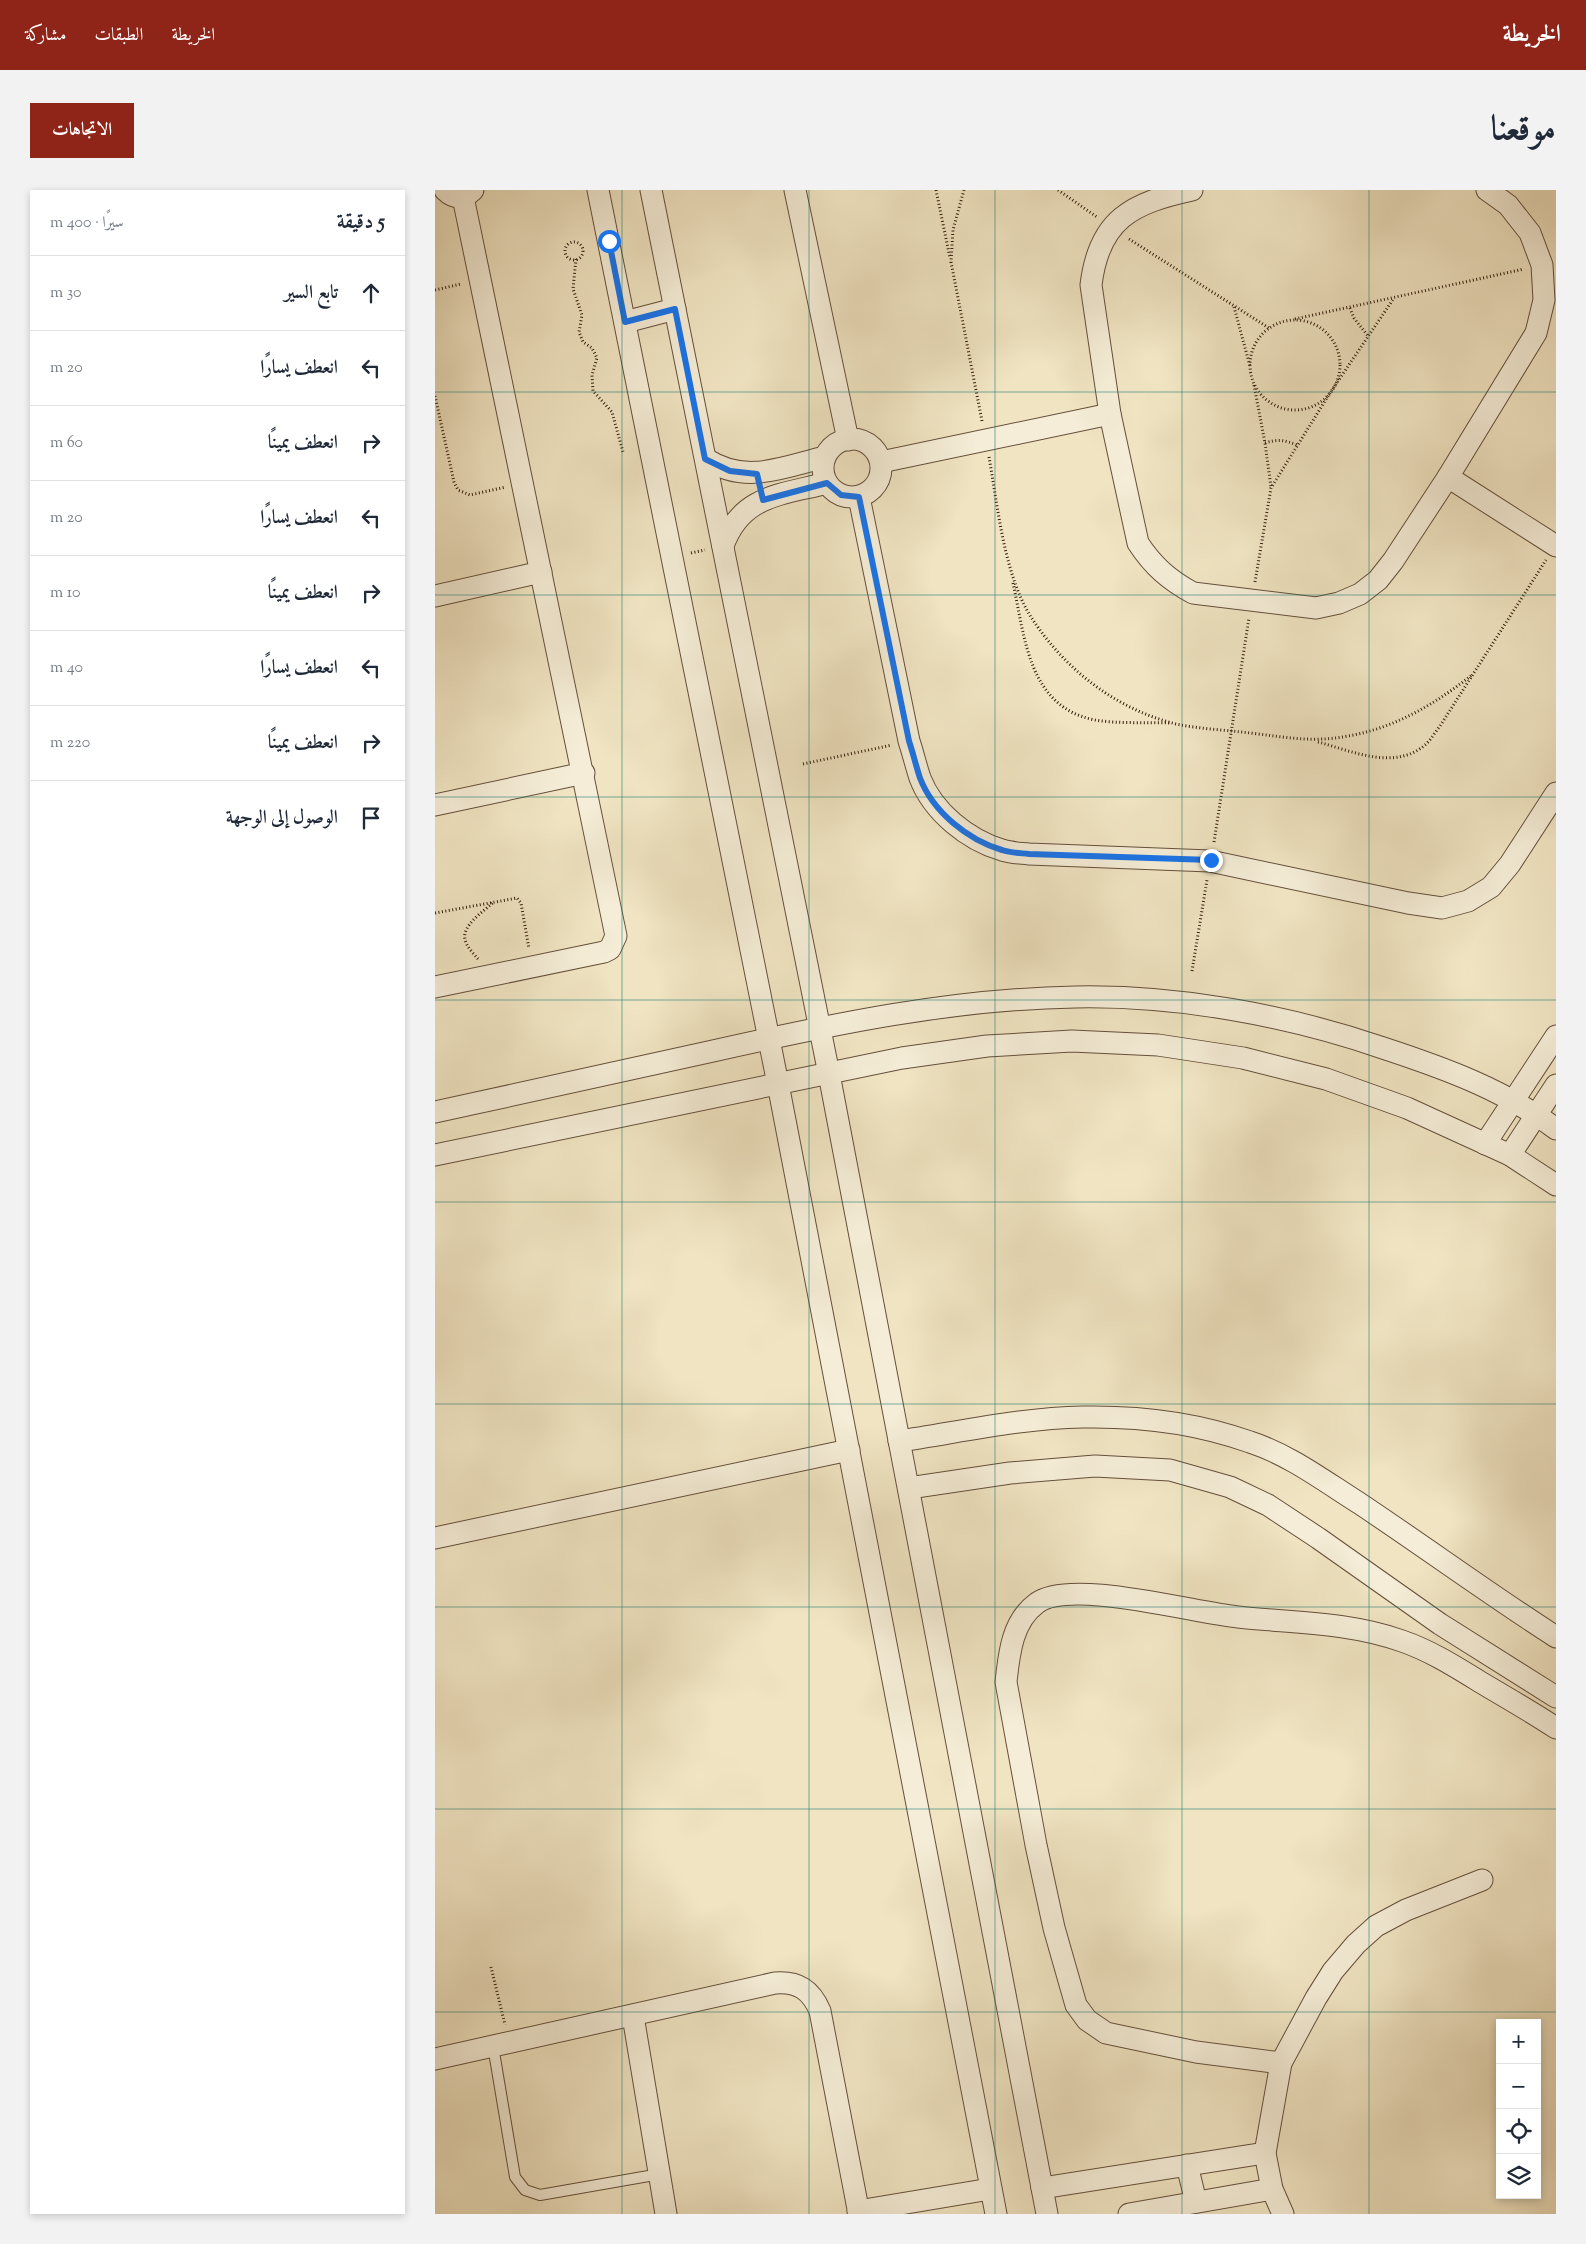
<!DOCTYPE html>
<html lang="ar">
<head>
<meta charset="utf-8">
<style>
	:root { --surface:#fff; --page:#f2f2f3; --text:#1f2937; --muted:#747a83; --line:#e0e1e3; --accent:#8f2418 }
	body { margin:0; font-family:"Sorts Mill Goudy",Amiri,serif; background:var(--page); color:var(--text); direction:rtl }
	.controls { position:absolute; right:15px; bottom:15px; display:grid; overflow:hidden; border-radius:0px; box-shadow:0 2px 8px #0003 }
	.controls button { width:45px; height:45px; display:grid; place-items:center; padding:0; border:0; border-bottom:1px solid var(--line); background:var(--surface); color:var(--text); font:25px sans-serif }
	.stop { position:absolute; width:15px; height:15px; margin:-11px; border:4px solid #1a73e8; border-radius:50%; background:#fff }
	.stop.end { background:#1a73e8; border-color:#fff; box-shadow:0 1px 5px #0008 }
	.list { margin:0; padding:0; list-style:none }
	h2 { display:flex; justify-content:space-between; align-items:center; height:65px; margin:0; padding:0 20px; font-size:21px }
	h2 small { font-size:16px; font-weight:400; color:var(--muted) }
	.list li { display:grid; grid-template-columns:32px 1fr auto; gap:15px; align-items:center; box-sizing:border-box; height:75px; padding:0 20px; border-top:1px solid var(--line) }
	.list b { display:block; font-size:19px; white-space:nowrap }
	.list em { font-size:16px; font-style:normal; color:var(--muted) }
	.icon { flex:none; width:28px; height:28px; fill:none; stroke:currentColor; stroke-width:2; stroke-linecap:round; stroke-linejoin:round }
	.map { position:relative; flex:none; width:1121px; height:2024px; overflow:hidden; direction:ltr; border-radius:0px }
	header { display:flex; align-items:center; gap:30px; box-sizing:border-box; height:70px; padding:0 25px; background:var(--accent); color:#fff }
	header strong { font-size:24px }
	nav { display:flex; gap:28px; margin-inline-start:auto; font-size:18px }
	.intro { display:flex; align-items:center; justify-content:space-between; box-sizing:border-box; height:120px; padding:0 30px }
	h1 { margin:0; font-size:35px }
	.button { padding:12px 22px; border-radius:0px; background:var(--accent); color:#fff; font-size:18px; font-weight:700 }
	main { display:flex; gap:30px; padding:0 30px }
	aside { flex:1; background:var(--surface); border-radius:0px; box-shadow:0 2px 8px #0003 }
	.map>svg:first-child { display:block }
</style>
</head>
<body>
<header>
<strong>الخريطة</strong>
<nav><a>الخريطة</a><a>الطبقات</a><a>مشاركة</a></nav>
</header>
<div class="intro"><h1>موقعنا</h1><a class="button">الاتجاهات</a></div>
<main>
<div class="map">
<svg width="1121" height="2024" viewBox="0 0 1121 2024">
	<rect width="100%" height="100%" fill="#f0e4c2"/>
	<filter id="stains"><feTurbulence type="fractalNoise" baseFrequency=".004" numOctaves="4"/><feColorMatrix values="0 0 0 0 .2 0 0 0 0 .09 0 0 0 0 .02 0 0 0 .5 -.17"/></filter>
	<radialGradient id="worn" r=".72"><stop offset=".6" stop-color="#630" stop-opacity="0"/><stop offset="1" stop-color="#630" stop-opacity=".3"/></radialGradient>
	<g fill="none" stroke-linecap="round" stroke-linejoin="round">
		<defs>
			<path id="service" d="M 58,1856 L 80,1987 L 90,2000 L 105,2005 L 225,1984"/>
			<g id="minor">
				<path d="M 10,0 C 19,9 29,9 38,0"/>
				<path d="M 163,0 L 343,894 L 561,2024"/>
				<path d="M 216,0 L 394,884 L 612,2024"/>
				<path d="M 360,0 L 413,250"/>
				<path d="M 757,0 C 697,13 664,29 656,95 L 675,224 L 703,353 C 718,376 734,390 758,403 L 881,418 L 904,413 L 925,404 L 943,390 L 958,371 L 1013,287 L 1101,143 L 1109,110 L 1107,75 L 1095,43 L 1073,15 L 1052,0"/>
				<path d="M 190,132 L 240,119"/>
				<circle cx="417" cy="278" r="29"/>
				<path d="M 271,269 C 311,295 348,277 390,267"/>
				<path d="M 446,272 L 675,224"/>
				<path d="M 1013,287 L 1121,356"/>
				<path d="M 424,307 L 474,551 C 478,563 481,576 485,588 C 498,622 533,650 567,660 C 576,663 585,663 594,664 L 775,671 L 973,713 L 1007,718 L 1033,711 L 1056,697 L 1075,674 L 1121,603"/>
				<path d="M 288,356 C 306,305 346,305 392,293"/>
				<path d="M 0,406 L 106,382"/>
				<path d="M 0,615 L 149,583"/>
				<path d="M 0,797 L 169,762 L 175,759 L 181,746 L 28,7"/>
				<path d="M 0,922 C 93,902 186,881 278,861 C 398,834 517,809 640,807 C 742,805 852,825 948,858 C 1009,878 1070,900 1121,939"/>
				<path d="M 1050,954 L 1121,846"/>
				<path d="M 0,965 L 467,868 L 552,856 L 637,851 L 723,855 L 808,868 L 891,889 L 972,918 L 1075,965 L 1121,995"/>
				<path d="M 1075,965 L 1121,895"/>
				<path d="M 464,1251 C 525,1242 586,1228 648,1227 C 705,1226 762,1233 815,1252 C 855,1265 889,1291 924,1313 C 990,1357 1054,1404 1121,1447"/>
				<path d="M 474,1298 L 575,1283 L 660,1276 L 735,1280 L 795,1297 L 833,1315 L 883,1348 L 1005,1434 L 1121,1507"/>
				<path d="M 0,1348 L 414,1260"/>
				<path d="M 198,1826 L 231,2024"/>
				<path d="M 0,1869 L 340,1793 C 363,1791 376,1800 385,1821 L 424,2024"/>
				<path d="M 846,1873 L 761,1862 L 671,1843 L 652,1830 L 641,1815 L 619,1738 L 601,1655 L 571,1492 C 574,1464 577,1431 602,1413 C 635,1388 760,1423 803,1427 C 858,1433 914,1432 967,1451 C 996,1461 1021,1477 1047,1493 C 1072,1508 1097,1522 1121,1538"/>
				<path d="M 752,1975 L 761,2012"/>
				<path d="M 607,1998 L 830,1963"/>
				<path d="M 423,2021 L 555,1999"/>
				<path d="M 694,2024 L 837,1999"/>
				<path d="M 848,2024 L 837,1999 L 830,1963 L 846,1873 L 881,1808 L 898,1781 L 921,1754 L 941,1736 L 971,1720 L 1047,1690"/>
			</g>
		</defs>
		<use href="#service" stroke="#654f3b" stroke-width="12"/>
		<use href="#minor" stroke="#654f3b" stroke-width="23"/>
		<g stroke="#371d0e" stroke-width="3" stroke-dasharray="1 2.5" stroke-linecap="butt">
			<path d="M 501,0 L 515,68"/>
			<path d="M 529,0 L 518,40 L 516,72 L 547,231"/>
			<path d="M 623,0 L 662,27"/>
			<path d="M 694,49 L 834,138"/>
			<circle cx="139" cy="61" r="9"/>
			<path d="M 141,69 L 138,99 L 147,125 L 144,142 L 148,152 L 157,158 L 162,168 L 157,185 L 158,201 L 177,222 L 188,262"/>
			<path d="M 0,100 L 26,94"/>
			<path d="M 799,117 L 815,176"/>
			<path d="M 915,118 L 919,128 L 933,146"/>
			<path d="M 860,129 L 1089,79"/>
			<circle cx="860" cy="175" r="45"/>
			<path d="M 819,195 L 830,253 L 836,297"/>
			<path d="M 0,206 L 19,292 L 23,300 L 35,305 L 71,297"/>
			<path d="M 830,253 C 842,249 850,250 862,255"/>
			<path d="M 554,267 C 563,317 569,387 598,430 C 631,480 681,519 741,534 C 765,539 791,540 815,543 C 850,547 877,553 913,546 C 960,538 1000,514 1037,485"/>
			<path d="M 256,363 L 270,360"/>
			<path d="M 820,392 L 836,298 L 895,203 L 959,108"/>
			<path d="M 578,393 C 590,447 593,517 660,530 C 684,534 712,532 736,533"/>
			<path d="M 883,552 C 917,561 959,581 990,555 C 996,550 1000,542 1005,536 L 1111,370"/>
			<path d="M 368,574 L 457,555"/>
			<path d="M 779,652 L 814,428"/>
			<path d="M 0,723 L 82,708 L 86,713 L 94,759"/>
			<path d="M 43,769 C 38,763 31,756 30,749 C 27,735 50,720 59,712"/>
			<path d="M 757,781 L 772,690"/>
			<path d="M 56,1777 L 70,1835"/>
		</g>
		<use href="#service" stroke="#f5edd7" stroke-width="10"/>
		<use href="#minor" stroke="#f5edd7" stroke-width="21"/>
	</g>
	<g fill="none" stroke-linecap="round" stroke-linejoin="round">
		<path stroke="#1a73e8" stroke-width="6" d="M 174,51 L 190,132 L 240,119 L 270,269 L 295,281 L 322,284 L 328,310 L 392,293 L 406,305 L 424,307 L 474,551 C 478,563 481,576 485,588 C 498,622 533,650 567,660 C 576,663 585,663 594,664 L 776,670"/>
	</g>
	<path fill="none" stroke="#0f766e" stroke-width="1" stroke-opacity="0.55" d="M 187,0 L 187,2024M 374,0 L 374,2024M 560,0 L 560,2024M 747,0 L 747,2024M 934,0 L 934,2024M 0,202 L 1121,202M 0,405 L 1121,405M 0,607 L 1121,607M 0,810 L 1121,810M 0,1012 L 1121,1012M 0,1214 L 1121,1214M 0,1417 L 1121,1417M 0,1619 L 1121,1619M 0,1822 L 1121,1822"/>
	<rect width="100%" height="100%" filter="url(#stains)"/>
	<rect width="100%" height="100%" fill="url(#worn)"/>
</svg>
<div class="controls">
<button>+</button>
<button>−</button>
<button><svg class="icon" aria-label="locate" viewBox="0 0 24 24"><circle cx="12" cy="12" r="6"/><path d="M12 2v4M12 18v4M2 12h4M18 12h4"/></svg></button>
<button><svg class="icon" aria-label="layers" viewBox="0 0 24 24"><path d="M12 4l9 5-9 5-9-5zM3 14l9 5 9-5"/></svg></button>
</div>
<div class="stop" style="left:174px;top:51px"></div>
<div class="stop end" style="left:776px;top:670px"></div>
</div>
<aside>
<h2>5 دقيقة<small>سيرًا · 400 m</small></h2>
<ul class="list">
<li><svg class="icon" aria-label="ahead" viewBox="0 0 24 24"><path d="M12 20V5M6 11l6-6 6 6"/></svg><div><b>تابع السير</b></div><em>30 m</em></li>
<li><svg class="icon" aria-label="left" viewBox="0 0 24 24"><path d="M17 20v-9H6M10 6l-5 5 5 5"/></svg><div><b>انعطف يسارًا</b></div><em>20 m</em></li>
<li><svg class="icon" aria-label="right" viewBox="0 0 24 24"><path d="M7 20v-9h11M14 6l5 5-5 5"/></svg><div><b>انعطف يمينًا</b></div><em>60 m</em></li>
<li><svg class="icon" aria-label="left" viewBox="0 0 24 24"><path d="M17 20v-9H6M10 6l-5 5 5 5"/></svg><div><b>انعطف يسارًا</b></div><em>20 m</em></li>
<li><svg class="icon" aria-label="right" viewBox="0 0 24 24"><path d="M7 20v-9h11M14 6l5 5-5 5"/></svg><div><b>انعطف يمينًا</b></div><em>10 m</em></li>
<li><svg class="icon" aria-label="left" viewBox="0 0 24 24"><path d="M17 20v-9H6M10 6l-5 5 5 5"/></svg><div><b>انعطف يسارًا</b></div><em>40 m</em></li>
<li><svg class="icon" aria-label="right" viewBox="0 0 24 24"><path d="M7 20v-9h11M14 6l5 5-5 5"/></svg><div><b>انعطف يمينًا</b></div><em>220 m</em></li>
<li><svg class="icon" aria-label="arrive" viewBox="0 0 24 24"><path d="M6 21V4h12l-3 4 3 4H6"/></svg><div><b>الوصول إلى الوجهة</b></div></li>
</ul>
</aside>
</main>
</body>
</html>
